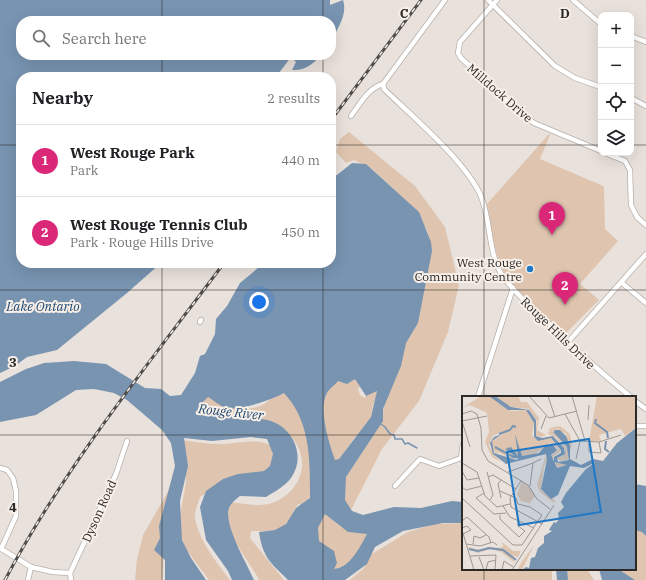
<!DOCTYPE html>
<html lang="en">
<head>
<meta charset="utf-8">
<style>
	:root { --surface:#fff; --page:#f2f2f2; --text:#202124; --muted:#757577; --line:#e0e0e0; --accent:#db2777 }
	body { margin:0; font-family:"IBM Plex Serif",serif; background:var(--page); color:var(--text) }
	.controls { position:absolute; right:12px; top:12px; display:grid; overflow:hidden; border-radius:8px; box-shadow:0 4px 16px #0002 }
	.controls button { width:36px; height:36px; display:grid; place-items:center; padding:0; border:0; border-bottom:1px solid var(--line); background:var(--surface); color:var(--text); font:20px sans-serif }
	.you { position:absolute; left:259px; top:302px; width:14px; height:14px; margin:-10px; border:3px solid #fff; border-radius:50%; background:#1a73e8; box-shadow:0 0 0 6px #1a73e833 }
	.badge { display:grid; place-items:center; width:26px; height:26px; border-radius:50%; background:var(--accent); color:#fff; font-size:13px; font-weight:700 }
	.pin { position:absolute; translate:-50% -33px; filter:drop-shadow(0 1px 2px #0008) }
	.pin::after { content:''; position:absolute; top:21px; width:14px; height:12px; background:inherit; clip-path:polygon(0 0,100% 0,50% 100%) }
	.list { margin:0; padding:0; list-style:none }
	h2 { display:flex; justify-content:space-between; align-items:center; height:52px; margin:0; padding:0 16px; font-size:17px }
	h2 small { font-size:13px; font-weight:400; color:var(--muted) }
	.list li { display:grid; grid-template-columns:26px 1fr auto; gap:12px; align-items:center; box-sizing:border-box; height:72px; padding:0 16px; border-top:1px solid var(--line) }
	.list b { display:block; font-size:15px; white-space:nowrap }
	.list p { margin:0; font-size:13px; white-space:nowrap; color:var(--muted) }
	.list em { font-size:13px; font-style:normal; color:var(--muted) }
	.icon { flex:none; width:22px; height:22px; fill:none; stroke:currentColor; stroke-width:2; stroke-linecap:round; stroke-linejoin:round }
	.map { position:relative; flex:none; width:646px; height:580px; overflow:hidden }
	.search { position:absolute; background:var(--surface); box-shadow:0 4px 16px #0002; left:16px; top:16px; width:320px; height:44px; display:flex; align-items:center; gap:10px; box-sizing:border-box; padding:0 14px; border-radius:16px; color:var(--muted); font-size:15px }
	.panel { position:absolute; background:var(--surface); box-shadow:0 4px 16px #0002; left:16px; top:72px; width:320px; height:196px; border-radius:16px }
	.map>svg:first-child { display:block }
</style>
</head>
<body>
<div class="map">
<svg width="646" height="580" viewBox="0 0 646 580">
	<rect width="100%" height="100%" fill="#e9e1db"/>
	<g fill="#dfc5b0">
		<path d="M 349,132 L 415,186 L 445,227 L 459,285 L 448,332 L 419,401 L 382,449 L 350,512 L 341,502 L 341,489 L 347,475 L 381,423 L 385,401 L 430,242 L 427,230 L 417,214 L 399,194 L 372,169 L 354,160 L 346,163 L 336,152 L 340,139 Z"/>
		<path d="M 549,134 L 550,135 L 540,159 L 601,185 L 604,187 L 605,229 L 618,241 L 580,284 L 599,300 L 565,334 C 544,315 517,295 503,270 C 493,250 491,226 487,204 Z"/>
		<path d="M 387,342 L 381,390 L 373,405 L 370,425 L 366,430 L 354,438 L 335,466 L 319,405 L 327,360 L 363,383 L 358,389 L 360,395 L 365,398 Z"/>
		<path d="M 281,388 C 285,391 293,395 295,400 C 305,415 320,493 305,506 L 298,504 C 282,532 283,531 251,531 L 250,538 L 284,580 L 259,580 C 249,559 216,526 231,502 C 245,504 259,507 272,503 C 306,491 313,450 283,430 L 200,415 L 202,397 L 205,392 C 222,405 248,416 267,402 C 272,398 276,392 281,388 Z"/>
		<path d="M 182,440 C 194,442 207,444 219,444 C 231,445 266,435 273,449 C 276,456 272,464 270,470 L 224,482 L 200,497 C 198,503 194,513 195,518 C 200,543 216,561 230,580 L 209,580 L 185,548 L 178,526 L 186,483 L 186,457 Z"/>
		<path d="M 173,483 L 164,547 L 162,580 L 135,580 L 137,559 L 143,535 Z"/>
		<path d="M 325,513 L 329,514 C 343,533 356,537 378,527 L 355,558 L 332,575 L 303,536 Z"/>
		<path d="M 463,523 L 463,569 L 552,569 L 552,580 L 350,580 L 364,568 L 370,555 L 408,532 L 434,524 Z"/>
		<path d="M 635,526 L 646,533 L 646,580 L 632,580 L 619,569 L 635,569 Z"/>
		<path d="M 566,569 L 587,569 L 594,580 L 567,580 Z"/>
	</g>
	<g fill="#7894b1" fill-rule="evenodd">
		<path d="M 0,0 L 330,0 L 330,5 L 343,0 C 348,15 337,29 331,42 L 331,21 L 21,21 L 21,55 L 321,55 C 313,64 305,71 292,70 L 296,62 L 291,57 L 276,77 L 21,77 L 21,263 L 161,263 L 127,293 L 57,350 L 27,357 L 15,366 L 0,373 Z"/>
		<path d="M 352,163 L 366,164 L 419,212 L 431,242 L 432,251 L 418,323 L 406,343 L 401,366 L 383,409 L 383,421 L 346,477 L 345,500 L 352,511 L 363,515 L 394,507 L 421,508 L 452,501 L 463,502 L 463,523 L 443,523 L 403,531 L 375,547 L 367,564 L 345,580 L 288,580 C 270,562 263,558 259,532 L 275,530 L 286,524 L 296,508 L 310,498 C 310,461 311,422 284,393 C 273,399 240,411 227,408 C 221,407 213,400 208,397 L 199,406 L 200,410 L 209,414 C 226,416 255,416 271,421 C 294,429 306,457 291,478 C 285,486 274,492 266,497 L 240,496 C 235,500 228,505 228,513 C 228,532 246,562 254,580 L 232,580 L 228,571 L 206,540 L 200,507 L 206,491 L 223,479 L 238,474 L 264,471 L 270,466 L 273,454 L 267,439 L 251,437 L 212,441 L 184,438 L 188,466 L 180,501 L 182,540 L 191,558 L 206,580 L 165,580 L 165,560 L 154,550 L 160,538 L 159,526 L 175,466 L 171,443 L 162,430 L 127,400 L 114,393 L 94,389 L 76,390 L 36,415 L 0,422 L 0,382 L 26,369 L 44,363 L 74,361 L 106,364 L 145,388 L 161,389 L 170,396 L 181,395 L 195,373 L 200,356 L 205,354 L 215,334 L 216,319 L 227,306 L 240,283 L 264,263 L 331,263 L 331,176 L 337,175 ZM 355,379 L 366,396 L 377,391 L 371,417 L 339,459 L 335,460 C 329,443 318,409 327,393 C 329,389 335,385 338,381 L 347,384 ZM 325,514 L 348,532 L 367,534 C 360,547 350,568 334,569 L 337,563 L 334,551 L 319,541 L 318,528 Z"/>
		<path d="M 635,484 L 646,486 L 646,536 L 642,532 L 635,530 Z"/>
		<path d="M 556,569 L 567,569 L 568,580 L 557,580 Z"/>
		<path d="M 599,569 L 618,569 L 635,580 L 602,580 Z"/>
	</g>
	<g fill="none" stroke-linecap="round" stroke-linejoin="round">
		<path stroke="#7894b1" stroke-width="1.5" d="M 381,424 L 385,427 L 390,434 L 394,435 L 395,439 L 402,439 L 405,444 L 408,443 L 417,448"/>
		<defs>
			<g id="minor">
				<path d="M 488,0 L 555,66 L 575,78 L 601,87"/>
				<path d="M 497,0 L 460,42 L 458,53 L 461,58 L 519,112 L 534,123 L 601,151"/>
				<path d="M 573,0 L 601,24"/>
				<path d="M 631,36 L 646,42"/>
				<path d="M 383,84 L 384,89 C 413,117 463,159 480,194 C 492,220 487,255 504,278 C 517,295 532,308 547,322 C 574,348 601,373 631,397"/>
				<path d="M 383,84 L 445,0"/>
				<path d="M 631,98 L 646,106"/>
				<path d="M 351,116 C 360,104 368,88 383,84"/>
				<path d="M 605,153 L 625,161 L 630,170 L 631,205 L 637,217 L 646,225"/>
				<path d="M 622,283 L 646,303"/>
				<path d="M 200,322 L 201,320"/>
				<path d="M 568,342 L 646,254"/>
				<path d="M 478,397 L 513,288"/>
				<path d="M 635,401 L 646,409"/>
				<path d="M 635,426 L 646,426"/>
				<path d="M 0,468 L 7,470 L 13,478 L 16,491 L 16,516 L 1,549"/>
				<path d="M 395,486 L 420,459 L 439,466 L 461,458 L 463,444"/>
				<path d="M 0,548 L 31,567 L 53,572 L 70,573"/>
				<path d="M 28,580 L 31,567"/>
				<path d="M 71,580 L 70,573 L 116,474 L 127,441"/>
			</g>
		</defs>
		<use href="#minor" stroke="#b7afaa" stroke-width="6"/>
		<use href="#minor" stroke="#fff" stroke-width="4.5"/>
		<defs>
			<g id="rail">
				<path d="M 331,120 L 421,0"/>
				<path d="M 5,580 C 65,466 147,366 224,263"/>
			</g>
		</defs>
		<use href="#rail" stroke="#504c4a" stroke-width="3"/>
		<use href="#rail" stroke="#f7efe8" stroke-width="1.5" stroke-dasharray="4.5" stroke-linecap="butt"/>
	</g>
	<path fill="none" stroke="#2c2927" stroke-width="1" stroke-opacity="0.55" d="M 162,0 L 162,21M 323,0 L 323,21M 484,0 L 484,397M 162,55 L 162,77M 323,55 L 323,77M 0,145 L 21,145M 331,145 L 601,145M 631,145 L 646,145M 162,263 L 162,580M 323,263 L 323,580M 0,290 L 646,290M 0,435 L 463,435M 635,435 L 646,435M 484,569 L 484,580"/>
	<circle fill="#2078c5" stroke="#f7efe8" stroke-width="1.5" cx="530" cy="269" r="4"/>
	<g text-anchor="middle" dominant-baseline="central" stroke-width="4" stroke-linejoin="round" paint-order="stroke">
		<g font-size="12" fill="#2c2927" stroke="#f7efe8">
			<text transform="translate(500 93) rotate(41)">Milldock Drive</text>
			<text transform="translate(558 333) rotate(44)">Rouge Hills Drive</text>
			<text transform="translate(99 511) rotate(-66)">Dyson Road</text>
		</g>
		<g font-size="12" fill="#2c2927" stroke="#f7efe8" text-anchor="end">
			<text x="522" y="262">West Rouge<tspan x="522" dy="14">Community Centre</tspan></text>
		</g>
		<g font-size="13" font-style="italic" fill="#1c4770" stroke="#f7efe8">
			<text x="43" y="306">Lake Ontario</text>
			<text transform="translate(231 412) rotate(6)">Rouge River</text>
		</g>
	</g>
	<g transform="translate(462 396)">
		<rect width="174" height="174" fill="#e9e1db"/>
		<path d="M 19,0 L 29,1 L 49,15 L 64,14 L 72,27 L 70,39 L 75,44 L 89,42 L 99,55 L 92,60 L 91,65 L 94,67 L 105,68 L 105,71 L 93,72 L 89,60 L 96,53 L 88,47 L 73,58 L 59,60 L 54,43 L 56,59 L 52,61 L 59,62 L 50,63 L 35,56 L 36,61 L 30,52 L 30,45 L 40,39 L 39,36 L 31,40 L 27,49 L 32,59 L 39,66 L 30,61 L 23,46 L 27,36 L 25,17 L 8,9 L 0,12 ZM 33,0 L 56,0 L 59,6 L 65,6 L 77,22 L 75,34 L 84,39 L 79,41 L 73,39 L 75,25 L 67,13 L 49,11 ZM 135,0 L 174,0 L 174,32 L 163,40 L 159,33 L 137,39 L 139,45 L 127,45 ZM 98,30 L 108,38 L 110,48 L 107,58 L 104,38 L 96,33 L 90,35 L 106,53 L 107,64 L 98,65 L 95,62 L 103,58 L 103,53 L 93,41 L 86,38 L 88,32 ZM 84,58 L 86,61 L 82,70 L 79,94 L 93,104 L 92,107 L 78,96 L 75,89 ZM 60,85 L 69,92 L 73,100 L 66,110 L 67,107 L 59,105 L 55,98 ZM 40,146 L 51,155 L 59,155 L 56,161 L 50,160 L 53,167 L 39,156 L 29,153 L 16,157 L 7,154 L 6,151 L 17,154 L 28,151 L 36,152 L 41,151 ZM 72,149 L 60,174 L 55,174 L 61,164 Z" fill="#dfc5b0"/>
		<path d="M 27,0 L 33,0 L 49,11 L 67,14 L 74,24 L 74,40 L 80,42 L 91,40 L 102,52 L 103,58 L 95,62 L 96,66 L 107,64 L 105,51 L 91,36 L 93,34 L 98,34 L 104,40 L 108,50 L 108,63 L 119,69 L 131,63 L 141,65 L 155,47 L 174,32 L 174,174 L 60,174 L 64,171 L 67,172 L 69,162 L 73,161 L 76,152 L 82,147 L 82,140 L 90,135 L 87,134 L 88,132 L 92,126 L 94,127 L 97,123 L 96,117 L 104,109 L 102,111 L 99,106 L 104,97 L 124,73 L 134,66 L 122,72 L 108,70 L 96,99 L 89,103 L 79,93 L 85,63 L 84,58 L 44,68 L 31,58 L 28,47 L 32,41 L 40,38 L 30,45 L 32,57 L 54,64 L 57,62 L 51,62 L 44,57 L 53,60 L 43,53 L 49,51 L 56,60 L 53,38 L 60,60 L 77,57 L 83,50 L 90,48 L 95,54 L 89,59 L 95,72 L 105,69 L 92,66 L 92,61 L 99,57 L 99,54 L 89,42 L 76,45 L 72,41 L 72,27 L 64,14 L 46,14 Z" fill="#7894b1"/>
		<path fill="none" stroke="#7894b1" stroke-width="2" d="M 134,23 L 133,27 L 145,36 L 146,42M 37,38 L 48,34 L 51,30 L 54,31M 144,45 L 143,53 L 147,56M 33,51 L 44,57M 7,153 L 16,155 L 27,152 L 41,154 L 54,164"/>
		<path fill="none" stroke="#9d9793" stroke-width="1" d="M 67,0 L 87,22 L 115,15M 86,0 L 93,21M 110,0 L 123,45M 0,18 L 9,15 L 15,18 L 19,32 L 20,54 L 26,65 L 66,89 L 75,103 L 88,113M 103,18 L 118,45 L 114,63M 126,24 L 127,9M 0,25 L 8,51M 0,25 L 25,20M 79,33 L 84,20M 118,45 L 137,46 L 159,39M 127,47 L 127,56 L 139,57 L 137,46M 0,67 L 15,76 L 23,100 L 35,111 L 48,108M 0,75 L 5,84 L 17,82M 25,76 L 31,99 L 28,104M 46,76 L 71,67M 26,81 L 31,79 L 54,93M 39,84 L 36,88 L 39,102M 59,85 L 48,102 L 49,111 L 80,128M 68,90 L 71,67 L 79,63M 0,91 L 4,94 L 20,90M 22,97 L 14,102 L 32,118 L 44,117M 0,102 L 51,149 L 60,149 L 80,119 L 68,111 L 56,108 L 54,102 L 38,95M 41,110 L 48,121 L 72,132M 38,119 L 38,123 L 57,141 L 63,135 L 56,130 L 56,124M 0,125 L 5,121 L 27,141 L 29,147M 0,132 L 5,130 L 9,134 L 1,138M 0,134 L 12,174M 4,148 L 18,150 L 31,146 L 35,149M 11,148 L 12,140 L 18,142 L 24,139M 8,160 L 34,159 L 33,174M 17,161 L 22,174M 24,174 L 26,166 L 34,164M 40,174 L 42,165 L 51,171M 50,174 L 92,109"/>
		<path fill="#2078c5" fill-opacity="0.15" stroke="#2078c5" stroke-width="2" d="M 127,43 L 139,116 L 57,129 L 45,56 Z"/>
		<rect width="174" height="174" fill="none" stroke="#2c2927" stroke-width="2"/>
	</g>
	<g font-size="13" text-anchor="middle" font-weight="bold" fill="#2c2927" stroke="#f7efe8" stroke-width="4" stroke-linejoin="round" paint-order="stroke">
		<text x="404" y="18">C</text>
		<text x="565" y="18">D</text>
		<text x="13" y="367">3</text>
		<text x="13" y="512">4</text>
	</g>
</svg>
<div class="controls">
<button>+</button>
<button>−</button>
<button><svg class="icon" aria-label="locate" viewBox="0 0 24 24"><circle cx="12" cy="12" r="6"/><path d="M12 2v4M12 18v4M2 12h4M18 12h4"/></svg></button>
<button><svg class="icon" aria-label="layers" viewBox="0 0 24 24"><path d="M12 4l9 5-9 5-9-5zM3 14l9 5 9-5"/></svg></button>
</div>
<div class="you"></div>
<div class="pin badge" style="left:552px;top:235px">1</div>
<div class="pin badge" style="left:565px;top:305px">2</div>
<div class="search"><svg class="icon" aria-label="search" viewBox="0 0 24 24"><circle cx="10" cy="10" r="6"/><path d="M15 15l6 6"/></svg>Search here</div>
<section class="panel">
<h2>Nearby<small>2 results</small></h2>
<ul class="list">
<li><span class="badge">1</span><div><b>West Rouge Park</b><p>Park</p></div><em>440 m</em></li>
<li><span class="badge">2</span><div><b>West Rouge Tennis Club</b><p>Park · Rouge Hills Drive</p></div><em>450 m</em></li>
</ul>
</section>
</div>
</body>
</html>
